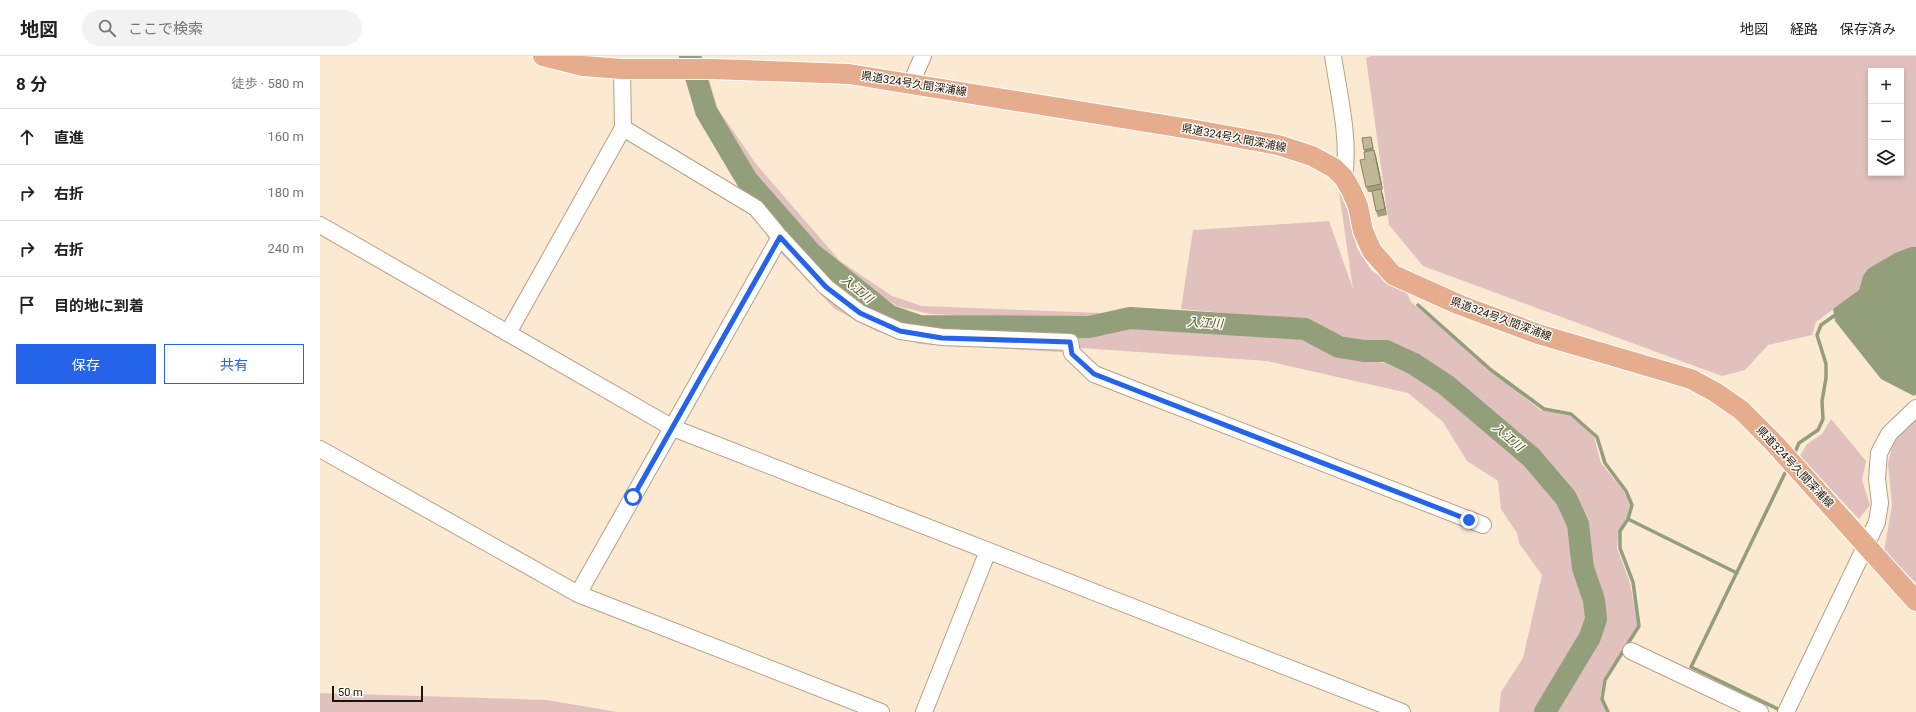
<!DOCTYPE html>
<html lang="ja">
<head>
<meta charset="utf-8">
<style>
	:root { --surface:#fff; --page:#f2f2f2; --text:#202124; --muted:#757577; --line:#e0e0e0; --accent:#2563eb }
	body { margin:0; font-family:Roboto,"Noto Sans JP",sans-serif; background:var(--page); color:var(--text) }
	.controls { position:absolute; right:12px; top:12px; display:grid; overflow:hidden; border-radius:0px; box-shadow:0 2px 6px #0003 }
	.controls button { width:36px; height:36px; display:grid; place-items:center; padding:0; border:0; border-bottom:1px solid var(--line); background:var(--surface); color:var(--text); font:20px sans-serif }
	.scale { position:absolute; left:12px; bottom:10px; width:91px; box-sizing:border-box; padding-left:4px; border:2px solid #1c140a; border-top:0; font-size:11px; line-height:14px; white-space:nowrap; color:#1c140a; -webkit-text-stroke:3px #fdf9f3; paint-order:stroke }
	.stop { position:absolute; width:12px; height:12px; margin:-9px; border:3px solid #2563eb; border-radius:50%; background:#fff }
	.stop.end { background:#2563eb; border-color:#fff; box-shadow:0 1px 4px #0008 }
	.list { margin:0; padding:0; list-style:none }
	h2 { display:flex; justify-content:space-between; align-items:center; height:52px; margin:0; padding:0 16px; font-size:17px }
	h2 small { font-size:13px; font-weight:400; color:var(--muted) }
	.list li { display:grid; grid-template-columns:26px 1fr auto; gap:12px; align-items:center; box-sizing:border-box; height:56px; padding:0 16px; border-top:1px solid var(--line) }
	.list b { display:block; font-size:15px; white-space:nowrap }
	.list em { font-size:13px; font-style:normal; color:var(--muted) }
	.actions { display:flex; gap:8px; padding:12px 16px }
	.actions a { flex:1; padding:9px 0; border:1px solid var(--accent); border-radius:0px; text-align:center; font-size:14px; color:var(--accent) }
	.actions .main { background:var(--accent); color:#fff }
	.icon { flex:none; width:22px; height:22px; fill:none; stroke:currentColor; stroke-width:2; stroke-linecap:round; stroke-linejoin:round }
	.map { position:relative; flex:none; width:1596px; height:656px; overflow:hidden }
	header { display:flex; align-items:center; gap:24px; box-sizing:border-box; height:56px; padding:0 20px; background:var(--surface); border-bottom:1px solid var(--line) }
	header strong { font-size:19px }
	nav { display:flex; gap:22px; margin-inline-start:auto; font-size:14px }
	.search { width:280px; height:36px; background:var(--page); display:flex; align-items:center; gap:10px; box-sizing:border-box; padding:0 14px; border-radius:22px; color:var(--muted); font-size:15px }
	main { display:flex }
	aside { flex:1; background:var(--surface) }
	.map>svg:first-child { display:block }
</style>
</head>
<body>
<header>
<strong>地図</strong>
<div class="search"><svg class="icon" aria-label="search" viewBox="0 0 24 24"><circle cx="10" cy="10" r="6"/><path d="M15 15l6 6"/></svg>ここで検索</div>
<nav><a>地図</a><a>経路</a><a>保存済み</a></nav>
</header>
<main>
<aside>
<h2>8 分<small>徒歩 · 580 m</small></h2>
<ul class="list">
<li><svg class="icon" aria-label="ahead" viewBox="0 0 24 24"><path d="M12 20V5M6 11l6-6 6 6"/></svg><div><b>直進</b></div><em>160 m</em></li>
<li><svg class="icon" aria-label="right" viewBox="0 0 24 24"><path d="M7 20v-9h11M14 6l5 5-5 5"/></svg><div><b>右折</b></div><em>180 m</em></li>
<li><svg class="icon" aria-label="right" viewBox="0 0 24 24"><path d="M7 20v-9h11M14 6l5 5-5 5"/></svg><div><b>右折</b></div><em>240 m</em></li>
<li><svg class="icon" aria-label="arrive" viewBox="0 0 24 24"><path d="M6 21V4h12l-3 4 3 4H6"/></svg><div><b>目的地に到着</b></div></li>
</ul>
<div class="actions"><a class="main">保存</a><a>共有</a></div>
</aside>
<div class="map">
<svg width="1596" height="656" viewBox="0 0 1596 656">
	<rect width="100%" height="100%" fill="#fce9d2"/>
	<g fill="#e0c1be" fill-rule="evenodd">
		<path d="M 1051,0 L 1596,0 L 1596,191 L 1591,191 L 1543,220 L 1539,234 L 1496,266 L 1492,279 L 1448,289 L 1425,314 L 1402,320 L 1103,210 L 1069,169 L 1046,2 ZM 1551,15 L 1581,15 L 1581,117 L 1551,117 Z"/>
		<path d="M 388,21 L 398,53 L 436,108 L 520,205 L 572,240 L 602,250 L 781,257 L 765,264 L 610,258 L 577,250 L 519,211 L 435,121 L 391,54 Z"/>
		<path d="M 1019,136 L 1027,152 L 1037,192 L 1052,215 L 1086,235 L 1091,246 L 1220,354 L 1251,360 L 1274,381 L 1281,407 L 1303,434 L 1310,449 L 1307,461 L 1299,474 L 1297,492 L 1310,527 L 1318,569 L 1283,624 L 1280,642 L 1286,656 L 1234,656 L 1279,575 L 1280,548 L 1268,500 L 1260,460 L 1232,409 L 1090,295 L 1041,288 L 995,269 L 949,261 L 861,253 L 873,174 L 1009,165 L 1033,233 Z"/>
		<path d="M 432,155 L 507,222 L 567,263 L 599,273 L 785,279 L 815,267 L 940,272 L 995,281 L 1014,297 L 1064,307 L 1100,322 L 1138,348 L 1215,413 L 1247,464 L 1255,510 L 1265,547 L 1264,572 L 1220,656 L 1179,656 L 1181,636 L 1203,602 L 1222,519 L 1199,487 L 1197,477 L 1181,453 L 1178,425 L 1147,405 L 1123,366 L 1088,337 L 947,305 L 762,292 L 741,296 L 600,288 L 556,275 L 515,253 L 452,188 Z"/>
		<path d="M 1596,362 L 1596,527 L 1564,495 L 1572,449 L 1568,407 L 1573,388 L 1586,370 Z"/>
		<path d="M 1511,363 L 1546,405 L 1542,424 L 1550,449 L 1539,463 L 1480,400 L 1487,388 L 1502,378 Z"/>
		<path d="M 0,637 L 227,644 L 297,656 L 0,656 Z"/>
	</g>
	<path fill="#939e7b" d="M 1591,191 L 1596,191 L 1596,338 L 1594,340 L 1561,323 L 1515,265 L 1513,253 L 1539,234 L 1543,220 L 1548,213 L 1575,197 Z"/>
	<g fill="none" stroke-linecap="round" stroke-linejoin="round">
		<g stroke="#939e7b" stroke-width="3.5">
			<path d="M 1098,249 L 1171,314 L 1224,353 L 1251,358 L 1277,381 L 1285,407 L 1306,435 L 1312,449 L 1308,463 L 1300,475 L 1300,492 L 1313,526 L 1319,570 L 1285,624 L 1282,643 L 1288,656"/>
			<path d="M 1475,396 L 1479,387 L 1498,374 L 1503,363 L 1502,345 L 1506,322 L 1506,308 L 1497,279 L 1501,269 L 1518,257"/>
			<path d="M 1308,463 L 1417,517"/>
			<path d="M 1462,655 L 1371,611 L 1465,417"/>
		</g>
		<path stroke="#939e7b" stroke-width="22" d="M 370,0 L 386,55 L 427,124 L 491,197 L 570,260 L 599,270 L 769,271 L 810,262 L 985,273 L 1019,291 L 1044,295 L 1066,295 L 1094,308 L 1126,329 L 1211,401 L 1246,442 L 1258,468 L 1263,512 L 1274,544 L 1276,563 L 1270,581 L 1225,656"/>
		<defs>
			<g id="minor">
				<path d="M 1013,0 C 1019,40 1030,82 1024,122"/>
				<path d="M 591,27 L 603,0"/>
				<path d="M 303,72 L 436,152 L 460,181 L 506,231 L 540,257 L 580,275 L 622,281 L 750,286 L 752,297 L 774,318 L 1163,469"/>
				<path d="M 0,169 L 353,372 L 1082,656"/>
				<path d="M 188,277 L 303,72 L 302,13"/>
				<path d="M 0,393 L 258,538 L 561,656"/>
				<path d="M 258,538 L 460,181"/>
				<path d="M 1311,595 L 1440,656"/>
				<path d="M 604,656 L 668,495"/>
				<path d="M 1466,656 L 1557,466 L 1560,447 L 1557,423 L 1559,397 L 1569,378 L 1596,352"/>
			</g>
			<path id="major" d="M 223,0 L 263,10 L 302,13 L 393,13 L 529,18 L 876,74 L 958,89 L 992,100 L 1014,112 L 1024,122 L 1031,134 L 1038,150 L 1043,175 L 1052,195 L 1073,219 L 1140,249 L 1218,278 L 1371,323 L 1395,336 L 1421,354 L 1454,387 L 1596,545"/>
		</defs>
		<use href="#minor" stroke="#b6a085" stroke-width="18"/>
		<use href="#major" stroke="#fff" stroke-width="22"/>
		<use href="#minor" stroke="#fff" stroke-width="16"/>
		<use href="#major" stroke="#e5ad8d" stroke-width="20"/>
	</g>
	<path fill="#a59f7e" d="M 1051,81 L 1054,95 L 1056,100 L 1063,133 L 1061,134 L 1063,139 L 1067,159 L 1058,161 L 1056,155 L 1052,136 L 1048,136 L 1046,131 L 1045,103 L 1045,96 L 1044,94 Z"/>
	<g fill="#868267">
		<path d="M 1054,94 L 1056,100 L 1063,133 L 1061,128 Z"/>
		<path d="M 1061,133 L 1063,139 L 1067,159 L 1065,153 Z"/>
	</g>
	<g fill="#c0b993" stroke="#868267">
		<path d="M 1051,81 L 1053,92 L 1044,94 L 1042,82 Z"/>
		<path d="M 1054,94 L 1061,128 L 1046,131 L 1040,104 L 1045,103 L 1044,96 Z"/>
		<path d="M 1061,133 L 1065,153 L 1056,155 L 1052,135 Z"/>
	</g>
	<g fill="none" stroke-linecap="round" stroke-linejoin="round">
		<path stroke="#2563eb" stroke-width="5" d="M 313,441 L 460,181 L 506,231 L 540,257 L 580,275 L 622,282 L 750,286 L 752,298 L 774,318 L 1149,464"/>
	</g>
	<g text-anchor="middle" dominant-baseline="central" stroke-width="3" stroke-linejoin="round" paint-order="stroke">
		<g font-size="11" fill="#1c140a" stroke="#fdf9f3">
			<text transform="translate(594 28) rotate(9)">県道324号久間深浦線</text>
			<text transform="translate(914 82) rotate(11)">県道324号久間深浦線</text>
			<text transform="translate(1181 263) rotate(20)">県道324号久間深浦線</text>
			<text transform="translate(1475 411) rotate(47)">県道324号久間深浦線</text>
		</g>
		<g font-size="12" font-style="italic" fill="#495720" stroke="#fdf9f3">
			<text transform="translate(537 233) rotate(39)">入江川</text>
			<text transform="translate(885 267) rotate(3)">入江川</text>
			<text transform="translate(1188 381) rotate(40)">入江川</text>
		</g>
	</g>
</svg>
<div class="controls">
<button>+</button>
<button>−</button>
<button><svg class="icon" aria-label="layers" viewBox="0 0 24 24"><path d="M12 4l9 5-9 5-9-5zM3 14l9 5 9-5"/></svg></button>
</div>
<div class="scale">50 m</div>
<div class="stop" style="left:313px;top:441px"></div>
<div class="stop end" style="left:1149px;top:464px"></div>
</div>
</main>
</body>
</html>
